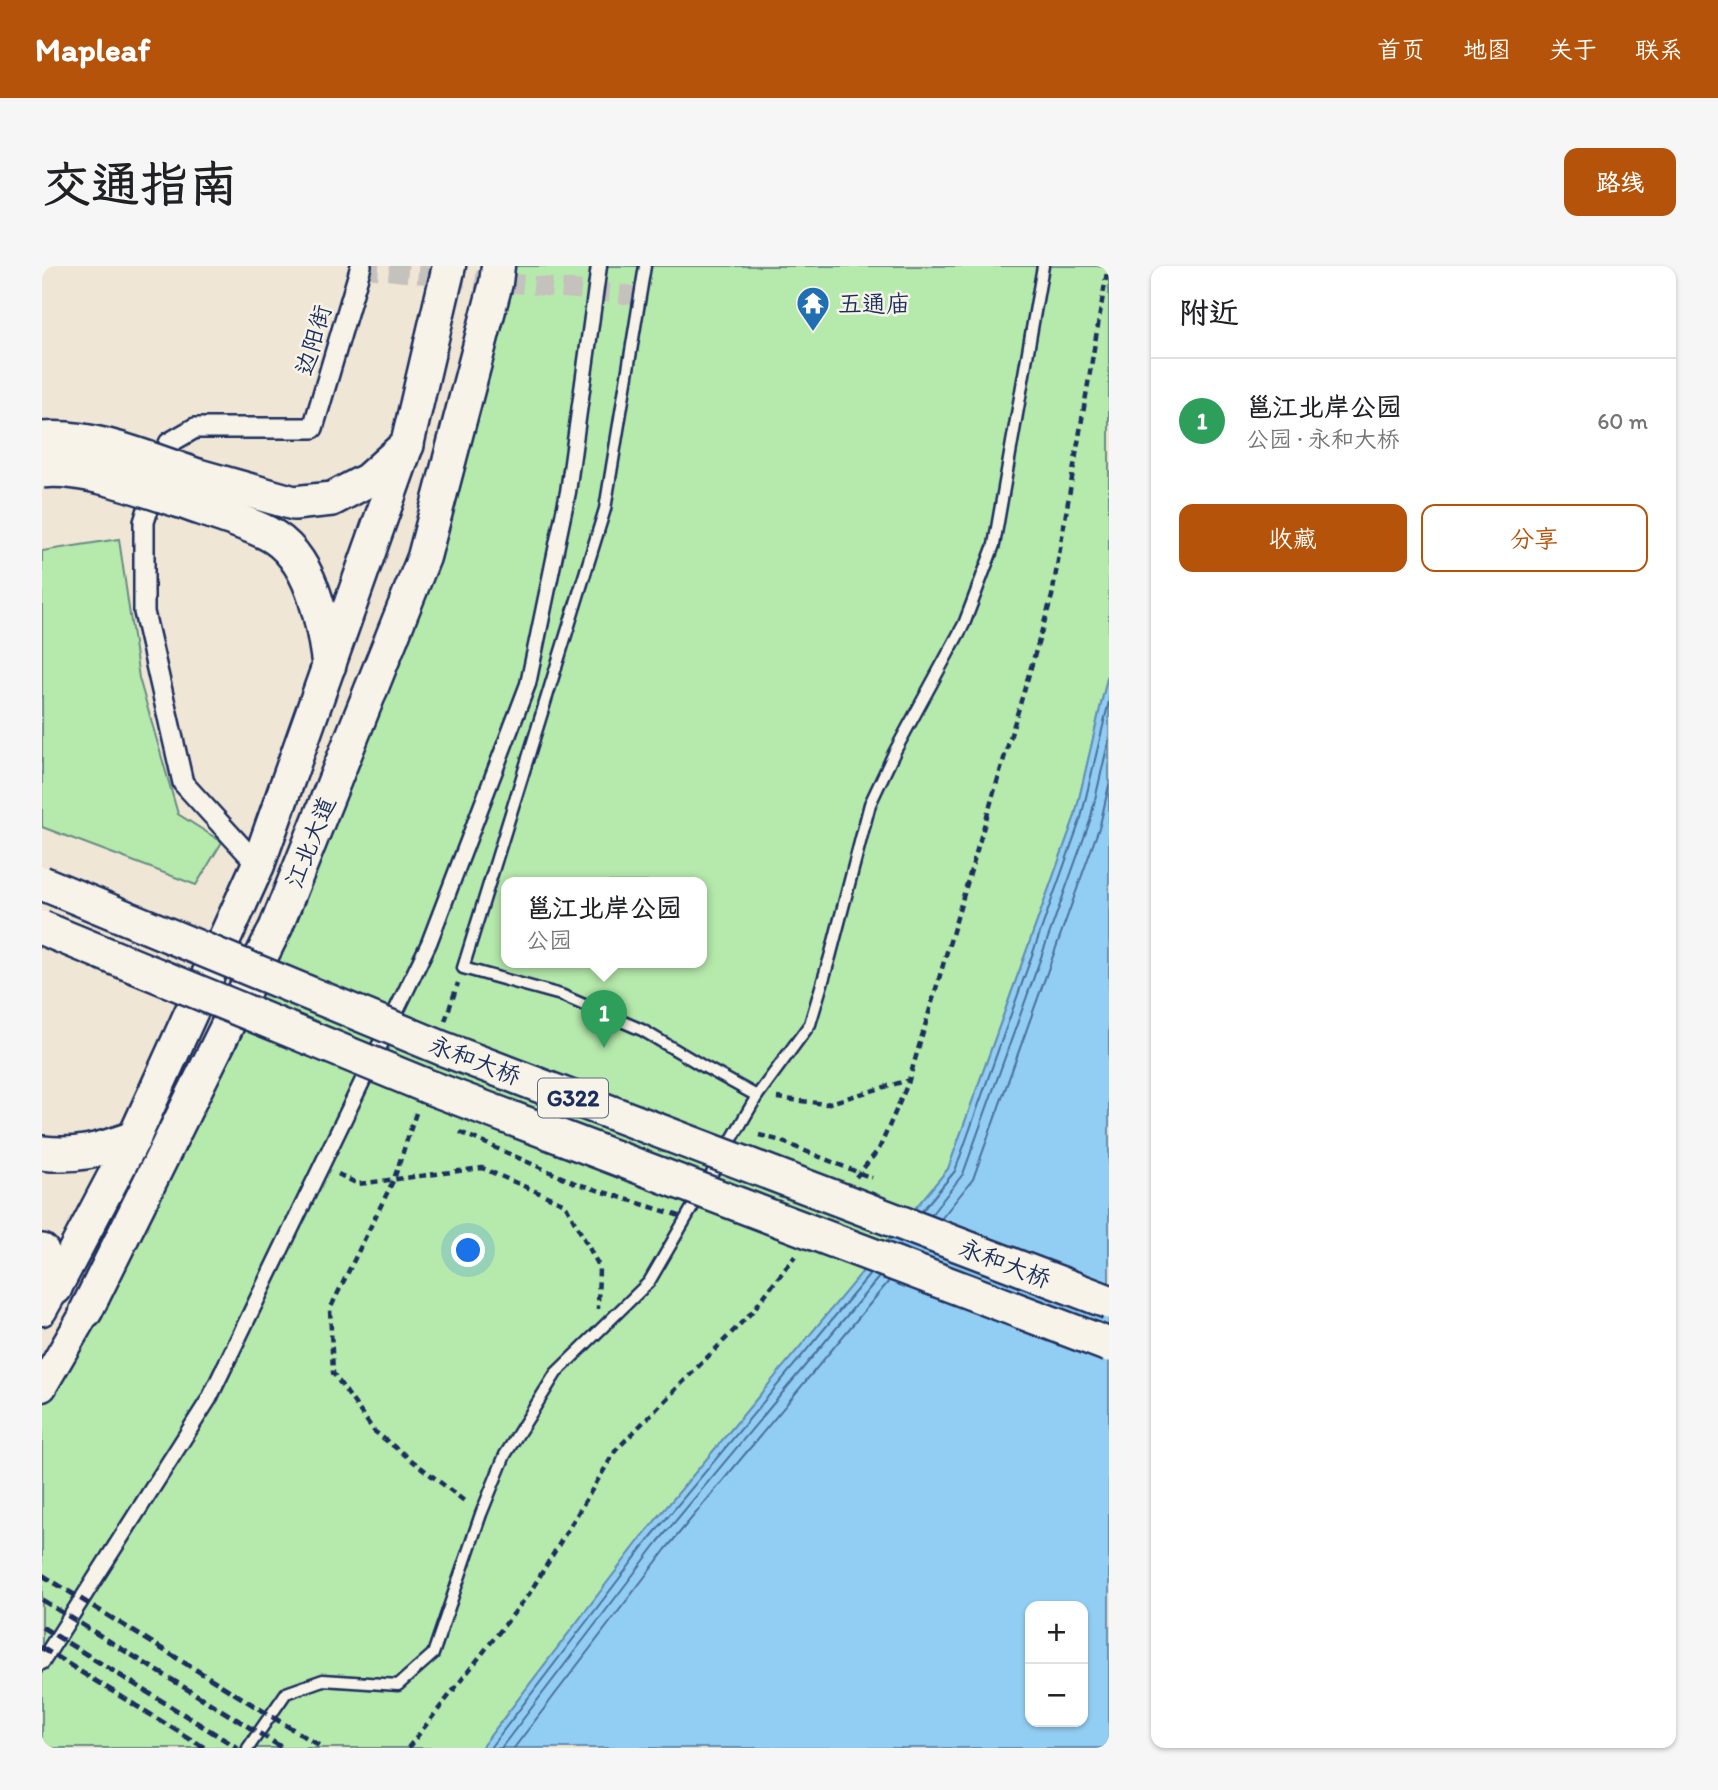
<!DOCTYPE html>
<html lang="zh">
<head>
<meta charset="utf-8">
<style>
	:root { --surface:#fff; --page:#f6f6f6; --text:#202124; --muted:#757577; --line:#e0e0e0; --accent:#b45309 }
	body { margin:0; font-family:Itim,"LXGW WenKai TC",sans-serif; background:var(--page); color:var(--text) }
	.controls { position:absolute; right:21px; bottom:21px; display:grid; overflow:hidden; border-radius:14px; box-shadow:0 2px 5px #0004 }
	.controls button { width:63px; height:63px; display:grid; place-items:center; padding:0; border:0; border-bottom:2px solid var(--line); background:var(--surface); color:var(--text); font:35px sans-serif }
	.you { position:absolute; left:427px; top:985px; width:24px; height:24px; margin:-18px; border:5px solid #fff; border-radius:50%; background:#1a73e8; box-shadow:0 0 0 10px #1a73e833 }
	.badge { display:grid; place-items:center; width:46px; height:46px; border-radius:50%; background:var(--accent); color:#fff; font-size:23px; font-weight:700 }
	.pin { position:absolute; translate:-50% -58px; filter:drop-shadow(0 2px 4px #0008) }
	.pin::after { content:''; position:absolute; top:37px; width:24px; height:21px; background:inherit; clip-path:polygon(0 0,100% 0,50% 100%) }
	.popup { position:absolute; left:459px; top:611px; width:206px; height:91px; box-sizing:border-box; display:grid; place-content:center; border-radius:14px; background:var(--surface); filter:drop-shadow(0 2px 5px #0005); font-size:23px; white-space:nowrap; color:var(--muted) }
	.popup b { font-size:26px; color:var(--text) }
	.popup::after { content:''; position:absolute; left:50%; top:100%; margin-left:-14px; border:14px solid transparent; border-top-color:var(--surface) }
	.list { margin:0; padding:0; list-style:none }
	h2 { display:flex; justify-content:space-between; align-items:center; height:91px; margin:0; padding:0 28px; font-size:30px }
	h2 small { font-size:23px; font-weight:400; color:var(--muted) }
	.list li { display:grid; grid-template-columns:46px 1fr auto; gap:21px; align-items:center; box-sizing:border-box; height:126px; padding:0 28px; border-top:2px solid var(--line) }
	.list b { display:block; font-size:26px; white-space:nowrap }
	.list p { margin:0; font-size:23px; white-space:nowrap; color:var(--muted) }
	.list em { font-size:23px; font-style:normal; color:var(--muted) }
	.actions { display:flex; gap:14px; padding:21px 28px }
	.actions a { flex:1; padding:16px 0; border:2px solid var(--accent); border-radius:14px; text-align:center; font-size:24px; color:var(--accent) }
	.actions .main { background:var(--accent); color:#fff }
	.map { position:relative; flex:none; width:1067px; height:1482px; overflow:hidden; border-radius:14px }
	header { display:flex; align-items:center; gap:42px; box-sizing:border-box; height:98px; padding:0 35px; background:var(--accent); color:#fff }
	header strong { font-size:33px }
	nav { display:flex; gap:38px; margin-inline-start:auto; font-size:24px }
	.intro { display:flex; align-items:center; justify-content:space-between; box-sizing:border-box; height:168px; padding:0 42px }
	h1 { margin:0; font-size:49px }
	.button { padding:18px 32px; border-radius:14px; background:var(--accent); color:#fff; font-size:24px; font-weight:700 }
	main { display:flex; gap:42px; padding:0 42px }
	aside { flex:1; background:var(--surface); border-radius:14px; box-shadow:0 2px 5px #0004 }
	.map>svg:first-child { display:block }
</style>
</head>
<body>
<header>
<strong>Mapleaf</strong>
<nav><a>首页</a><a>地图</a><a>关于</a><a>联系</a></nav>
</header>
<div class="intro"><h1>交通指南</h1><a class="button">路线</a></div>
<main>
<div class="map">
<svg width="1067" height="1482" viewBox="0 0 1067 1482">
	<rect width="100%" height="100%" fill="#f0e6d5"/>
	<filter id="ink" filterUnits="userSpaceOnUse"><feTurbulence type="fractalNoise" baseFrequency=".0143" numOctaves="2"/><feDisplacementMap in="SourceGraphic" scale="14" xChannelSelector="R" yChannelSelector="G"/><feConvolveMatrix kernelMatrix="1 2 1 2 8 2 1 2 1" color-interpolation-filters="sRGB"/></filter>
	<g filter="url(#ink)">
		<g fill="#b6eaac" stroke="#688c85" stroke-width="2" fill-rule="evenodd">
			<path d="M 456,0 L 1067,0 L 1067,404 L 1033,550 L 906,903 L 603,1267 L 439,1482 L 0,1482 L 0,1121 L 234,661 L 382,291 ZM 464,616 L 660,616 L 660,696 L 464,696 Z"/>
			<path d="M 77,273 L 97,412 L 136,548 L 180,576 L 154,619 L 0,561 L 0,285 Z"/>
		</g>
		<path fill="#92cef3" stroke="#628eb7" stroke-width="2" fill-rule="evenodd" d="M 1067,404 L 1067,1482 L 439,1482 L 603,1267 L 906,903 L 1033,550 ZM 988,1340 L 1041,1340 L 1041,1456 L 988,1456 Z"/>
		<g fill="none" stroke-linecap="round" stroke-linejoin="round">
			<g stroke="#4b6f9a" stroke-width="2">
				<path d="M 880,945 L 913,905 L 1039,552 L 1067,435"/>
				<path d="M 889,949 L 921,908 L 1048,555 L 1067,473"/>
				<path d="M 899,953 L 931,913 L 1058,559 L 1067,519"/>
				<path d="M 448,1482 L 609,1271 L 828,1008"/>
				<path d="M 459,1482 L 616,1276 L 837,1011"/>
				<path d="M 472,1482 L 624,1283 L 847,1015"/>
			</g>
			<path stroke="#c5c1bd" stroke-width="19" stroke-dasharray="19 10" stroke-linecap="butt" d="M 318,2 L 598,30"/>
			<defs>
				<g id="service">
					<path d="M 603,0 L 563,243 L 421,702 L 519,729 L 600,764 L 659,799 L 715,830"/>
					<path d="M 206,1482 L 244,1427 L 281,1414 L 356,1419 L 391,1388 L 439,1248 L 463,1189 L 514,1107 L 607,1016 L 715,830 L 768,758 L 788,691 L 828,538 L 853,485 L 922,358 L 952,279 L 1001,0"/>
				</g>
				<path id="pedestrian" d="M 0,1396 L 167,1133 L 387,677 L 486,418 L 526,226 L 557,0"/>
				<path id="minor" d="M 216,599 L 141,517 L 102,346 L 102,256 L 127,177 L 153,162 L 271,162 L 319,0"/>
				<g id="secondary">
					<path d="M 0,1045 L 13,1022"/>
					<path d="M 0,1121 L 44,1045"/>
				</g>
				<g id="primary">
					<path d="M 13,1022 L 92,872 L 216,599 L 365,179 L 407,0"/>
					<path d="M 44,1045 L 234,661 L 382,291 L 454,17 L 456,0"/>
				</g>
				<g id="trunk">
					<path d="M 156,210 L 252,237 L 290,233 L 326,214 L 365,179"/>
					<path d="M 139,235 C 167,246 199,254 225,267 C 270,289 281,355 287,399"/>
					<path d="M 0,887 C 36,891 58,884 92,872"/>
					<path d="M 0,985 L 13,1022"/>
				</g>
			</defs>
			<use href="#service" stroke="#1b2f5e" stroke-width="15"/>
			<use href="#pedestrian" stroke="#1b2f5e" stroke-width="19"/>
			<use href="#minor" stroke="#1b2f5e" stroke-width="24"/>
			<use href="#secondary" stroke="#1b2f5e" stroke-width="33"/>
			<use href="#primary" stroke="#1b2f5e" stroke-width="37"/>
			<use href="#trunk" stroke="#1b2f5e" stroke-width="38"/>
			<g stroke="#1b2f5e" stroke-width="4.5" stroke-dasharray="7 5" stroke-linecap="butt">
				<path d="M 403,755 L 416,717"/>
				<path d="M 735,832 L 784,838 L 867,814 L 1010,330 L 1066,0"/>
				<path d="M 374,847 L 352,913 L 288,1043 L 291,1107 L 332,1165 L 425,1237"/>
				<path d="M 296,908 L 316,918 L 440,902 L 523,938 L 557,1000 L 556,1043"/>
				<path d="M 814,911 L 837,883 L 867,815"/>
				<path d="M 366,1482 L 487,1328 L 574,1184 L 709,1047 L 753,990"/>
			</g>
			<use href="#service" stroke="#f7f3e8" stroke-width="10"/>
			<use href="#pedestrian" stroke="#f7f3e8" stroke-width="14"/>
			<use href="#minor" stroke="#f7f3e8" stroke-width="19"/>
			<use href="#secondary" stroke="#f7f3e8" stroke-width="28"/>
			<use href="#primary" stroke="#f7f3e8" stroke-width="32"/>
			<use href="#trunk" stroke="#f7f3e8" stroke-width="33"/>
			<g stroke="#1b2f5e" stroke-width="5" stroke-dasharray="10 5" stroke-linecap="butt">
				<path d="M 0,1309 L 281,1482"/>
				<path d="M 0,1334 L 241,1482"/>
				<path d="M 0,1361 L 196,1482"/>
				<path d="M 0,1382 L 163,1482"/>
			</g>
			<defs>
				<g id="trunk-bridge">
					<path d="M 0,173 C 50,168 109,194 156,210"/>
					<path d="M 0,205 C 40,200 100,223 139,235"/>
					<path d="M 0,617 L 402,783 L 1067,1036"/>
					<path d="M 0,662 L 387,821 L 1067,1079"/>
				</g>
			</defs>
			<use href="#trunk-bridge" stroke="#1b2f5e" stroke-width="38" stroke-linecap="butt"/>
			<g stroke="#1b2f5e" stroke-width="4.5" stroke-dasharray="7 5" stroke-linecap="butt">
				<path d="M 418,866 L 533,917 L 641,951"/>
				<path d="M 717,869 L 736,874 L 830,912"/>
			</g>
			<use href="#trunk-bridge" stroke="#f7f3e8" stroke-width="33"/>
		</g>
	</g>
	<defs>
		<symbol id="temple-pin" viewBox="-11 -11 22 30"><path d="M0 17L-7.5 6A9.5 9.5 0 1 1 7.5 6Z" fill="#1f6fb2" stroke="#f7f3e8"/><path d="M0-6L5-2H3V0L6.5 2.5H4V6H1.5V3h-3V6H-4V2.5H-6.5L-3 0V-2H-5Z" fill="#fff"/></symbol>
	</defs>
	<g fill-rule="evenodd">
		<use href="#temple-pin" x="752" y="18" width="38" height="52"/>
	</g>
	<g text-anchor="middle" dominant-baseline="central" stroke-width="5" stroke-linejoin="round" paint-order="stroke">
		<rect fill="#f7f3e8" stroke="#5d6a87" stroke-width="2" x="496" y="812.5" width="70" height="39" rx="5"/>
		<g font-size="23" font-weight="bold" fill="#1b2f5e">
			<text x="531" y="832">G322</text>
		</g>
		<g font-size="24" fill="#1b2f5e" stroke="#f7f3e8" text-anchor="start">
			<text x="796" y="37">五通庙</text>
		</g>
		<g font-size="24" fill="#1b2f5e" stroke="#f7f3e8">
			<text transform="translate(271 74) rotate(-74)">边阳街</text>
			<text transform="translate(268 576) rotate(-68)">江北大道</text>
			<text transform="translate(433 794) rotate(21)">永和大桥</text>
			<text transform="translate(963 997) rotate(21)">永和大桥</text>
		</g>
	</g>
</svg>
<div class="controls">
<button>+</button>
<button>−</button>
</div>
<div class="you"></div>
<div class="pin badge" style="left:562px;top:782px;background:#2e9e5b">1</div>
<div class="popup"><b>邕江北岸公园</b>公园</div>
</div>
<aside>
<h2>附近<small></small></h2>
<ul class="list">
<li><span class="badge" style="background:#2e9e5b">1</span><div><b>邕江北岸公园</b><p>公园 · 永和大桥</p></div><em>60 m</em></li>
</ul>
<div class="actions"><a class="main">收藏</a><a>分享</a></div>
</aside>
</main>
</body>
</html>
